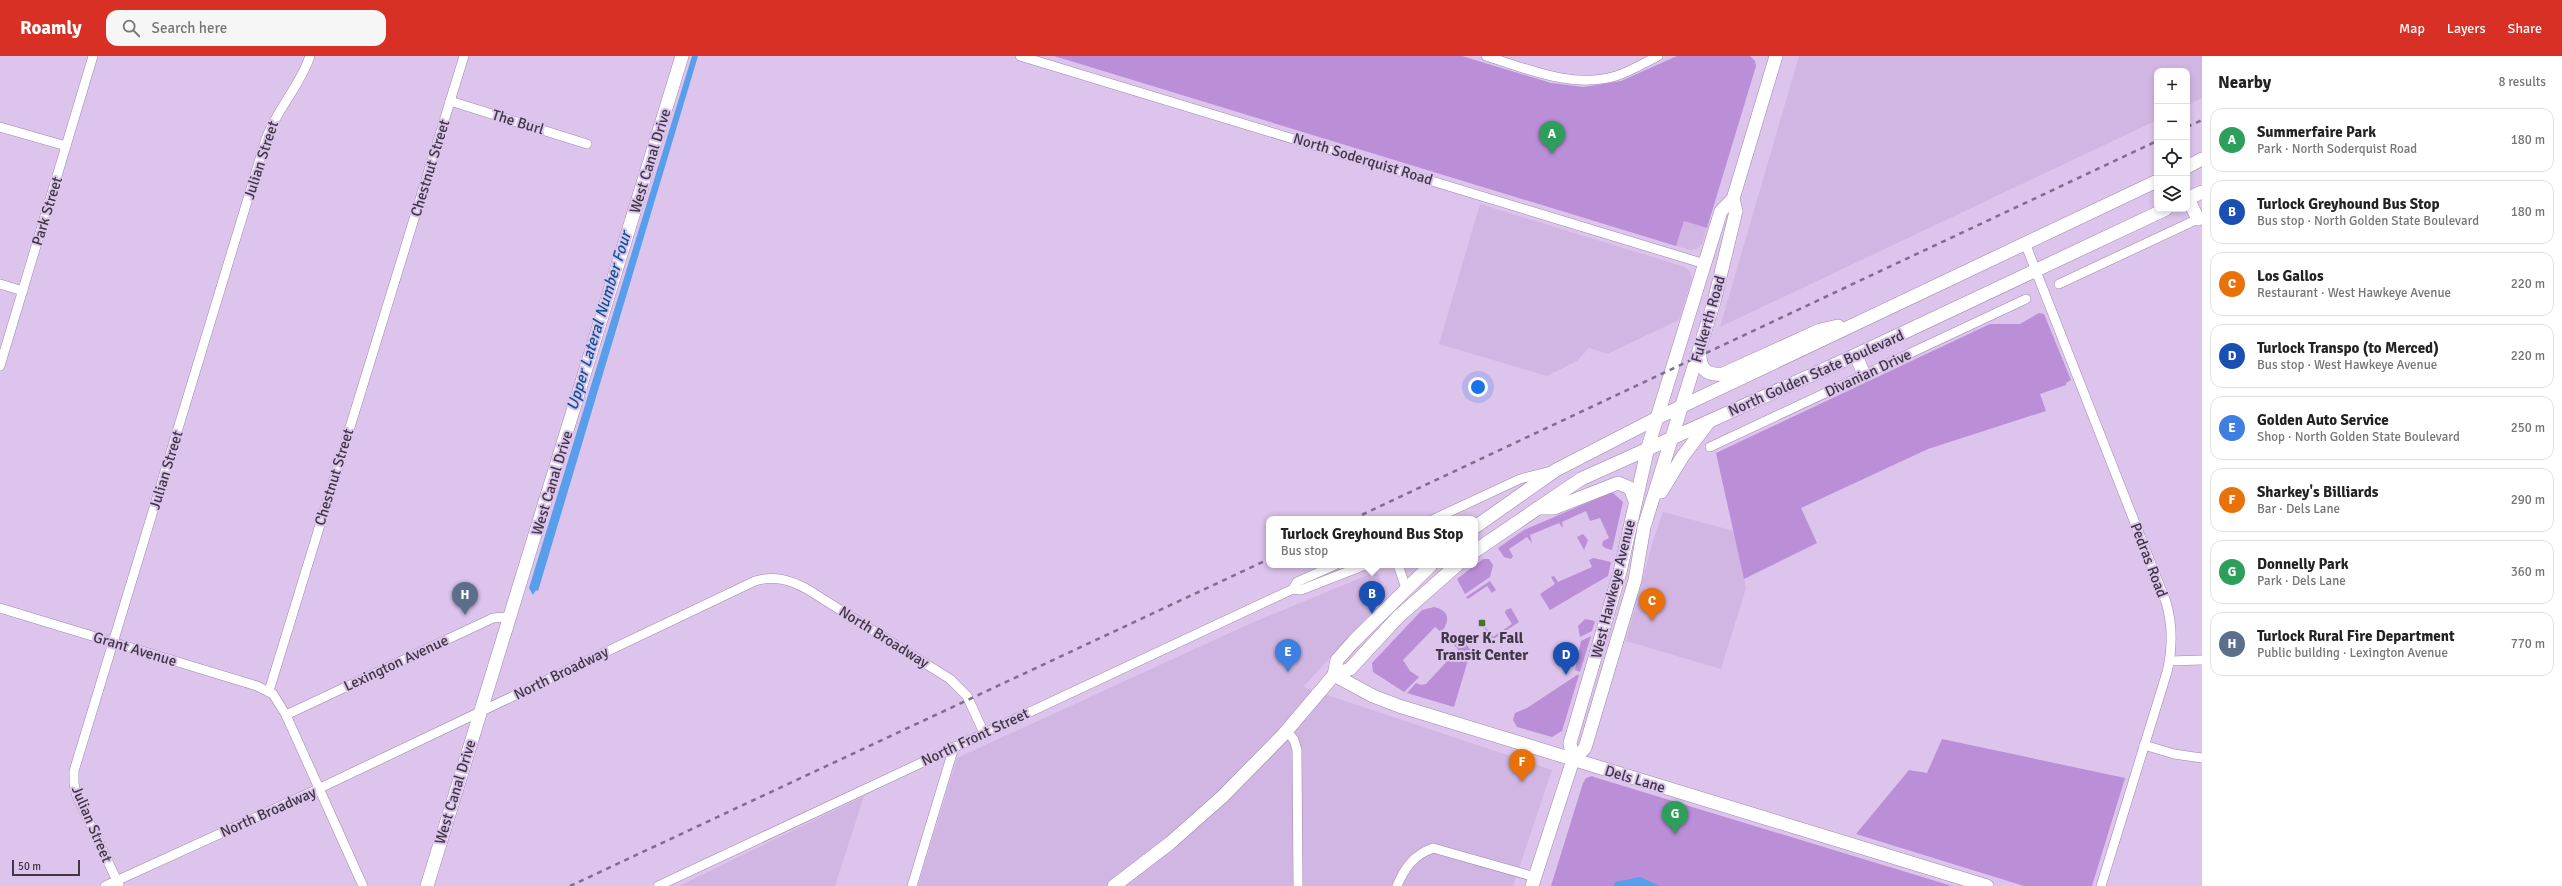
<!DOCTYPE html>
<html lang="en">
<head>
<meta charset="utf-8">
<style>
	:root { --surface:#fff; --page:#f6f6f6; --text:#222; --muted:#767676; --line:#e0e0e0; --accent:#d93025 }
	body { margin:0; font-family:Signika,sans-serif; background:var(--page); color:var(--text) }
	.controls { position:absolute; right:12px; top:12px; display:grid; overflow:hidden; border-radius:8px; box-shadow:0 2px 6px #0003 }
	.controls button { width:36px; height:36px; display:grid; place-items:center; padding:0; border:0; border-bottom:1px solid var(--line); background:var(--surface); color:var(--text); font:20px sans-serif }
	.scale { position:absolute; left:12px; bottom:10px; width:68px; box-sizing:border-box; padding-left:4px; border:2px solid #3f3646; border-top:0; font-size:11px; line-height:14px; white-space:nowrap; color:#3f3646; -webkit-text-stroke:3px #dcc4ec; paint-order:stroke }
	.you { position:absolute; left:1478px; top:331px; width:14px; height:14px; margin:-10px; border:3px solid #fff; border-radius:50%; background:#1a73e8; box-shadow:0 0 0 6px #1a73e833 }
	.badge { display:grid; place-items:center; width:26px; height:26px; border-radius:50%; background:var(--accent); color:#fff; font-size:13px; font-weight:700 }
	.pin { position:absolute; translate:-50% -33px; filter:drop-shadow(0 1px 2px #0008) }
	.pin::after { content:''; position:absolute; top:21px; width:14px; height:12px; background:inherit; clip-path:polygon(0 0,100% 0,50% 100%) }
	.popup { position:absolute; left:1266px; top:460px; width:212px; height:52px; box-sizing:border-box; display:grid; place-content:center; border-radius:8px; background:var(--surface); filter:drop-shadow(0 1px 3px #0005); font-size:13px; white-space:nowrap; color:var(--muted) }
	.popup b { font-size:15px; color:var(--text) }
	.popup::after { content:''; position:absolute; left:50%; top:100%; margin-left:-8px; border:8px solid transparent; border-top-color:var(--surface) }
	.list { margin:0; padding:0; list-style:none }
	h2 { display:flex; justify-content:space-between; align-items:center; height:52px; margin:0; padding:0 16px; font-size:17px }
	h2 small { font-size:13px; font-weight:400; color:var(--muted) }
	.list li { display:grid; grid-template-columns:26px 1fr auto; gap:12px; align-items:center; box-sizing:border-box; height:64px; margin:0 8px 8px; padding:0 8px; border:1px solid var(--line); border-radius:12px }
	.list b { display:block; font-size:15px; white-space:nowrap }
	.list p { margin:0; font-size:13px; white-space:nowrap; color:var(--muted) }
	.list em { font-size:13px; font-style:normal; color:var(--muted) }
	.icon { flex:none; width:22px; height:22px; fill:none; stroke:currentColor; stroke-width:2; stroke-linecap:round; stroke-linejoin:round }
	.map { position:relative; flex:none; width:2202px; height:830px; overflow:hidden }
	header { display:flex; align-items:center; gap:24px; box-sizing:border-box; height:56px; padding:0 20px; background:var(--accent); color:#fff }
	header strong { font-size:19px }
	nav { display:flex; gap:22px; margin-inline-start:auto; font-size:14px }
	.search { width:280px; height:36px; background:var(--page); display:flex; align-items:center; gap:10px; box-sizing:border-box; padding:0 14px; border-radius:12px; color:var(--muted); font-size:15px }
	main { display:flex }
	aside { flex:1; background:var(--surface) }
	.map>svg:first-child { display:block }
</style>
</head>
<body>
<header>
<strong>Roamly</strong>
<div class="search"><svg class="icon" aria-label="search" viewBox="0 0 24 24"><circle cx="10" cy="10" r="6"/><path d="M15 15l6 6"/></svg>Search here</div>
<nav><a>Map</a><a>Layers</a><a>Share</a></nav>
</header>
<main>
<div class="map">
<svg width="2202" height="830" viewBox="0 0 2202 830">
	<rect width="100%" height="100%" fill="#dcc4ec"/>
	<g fill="#d1b6e3">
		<path d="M 1799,0 L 2202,0 L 2202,42 L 2187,49 L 2187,15 L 2157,15 L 2157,64 L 1720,271 Z"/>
		<path d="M 1480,148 L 1685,211 L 1690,216 L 1692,222 L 1679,264 L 1607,298 L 1589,292 L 1577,305 L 1547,320 L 1439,288 Z"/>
		<path d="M 1684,165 L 1707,172 L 1702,188 L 1697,193 L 1691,194 L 1676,190 Z"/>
		<path d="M 1663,456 L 1734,475 L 1746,532 L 1721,613 L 1626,585 L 1653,485 Z"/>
		<path d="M 1377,515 L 1386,541 L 1303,631 L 1552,714 L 1513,830 L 918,830 L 957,702 L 1247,569 Z"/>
		<path d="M 864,740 L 835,830 L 679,830 Z"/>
	</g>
	<g fill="#bb8ed8">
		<path d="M 1054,0 L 1462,0 L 1551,27 L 1584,31 L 1621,25 L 1677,0 L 1750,0 L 1755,5 L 1756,10 L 1707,172 L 1684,165 L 1676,190 Z"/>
		<path d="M 2039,257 L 2044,258 L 2071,324 L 2066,327 L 2066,329 L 2040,338 L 2046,355 L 1928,393 L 1801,452 L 1817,487 L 1744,523 L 1716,397 L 1990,268 L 2020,268 Z"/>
		<path d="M 1612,436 L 1623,446 L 1612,494 L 1605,492 L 1602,489 L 1603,485 L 1609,482 L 1600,462 L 1590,465 L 1586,455 L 1562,466 L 1563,472 L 1559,467 L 1530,479 L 1532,487 L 1527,481 L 1509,493 L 1513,500 L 1511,503 L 1504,501 L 1498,492 L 1524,474 Z"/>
		<path d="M 1583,478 L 1588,484 L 1584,494 L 1577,481 Z"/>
		<path d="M 1593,502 L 1611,506 L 1608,520 L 1550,554 L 1540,538 L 1555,528 L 1551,521 L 1554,520 L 1558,526 L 1592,511 L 1589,504 Z"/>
		<path d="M 1483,503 L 1489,503 L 1493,509 L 1490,521 L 1465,538 L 1457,523 Z"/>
		<path d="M 1490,525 L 1496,534 L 1492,537 L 1487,530 L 1468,543 L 1466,541 Z"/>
		<path d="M 1434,551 C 1449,554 1451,565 1441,576 L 1435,571 L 1403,604 L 1410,615 L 1419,621 L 1404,636 L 1373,616 L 1372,607 L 1422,554 Z"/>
		<path d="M 1511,552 L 1519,566 L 1495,582 L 1491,582 L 1479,563 L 1493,581 L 1512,568 L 1505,557 L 1506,554 Z"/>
		<path d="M 1585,563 L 1595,565 L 1592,575 L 1580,581 L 1578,570 Z"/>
		<path d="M 1591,580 L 1580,616 L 1575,614 L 1581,585 Z"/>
		<path d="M 1456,583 L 1464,585 L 1471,595 L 1469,601 L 1452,600 L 1458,593 L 1452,587 Z"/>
		<path d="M 1450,602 L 1468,604 L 1454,651 L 1407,637 L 1416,627 L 1421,629 L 1426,628 Z"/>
		<path d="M 1577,619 L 1579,619 L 1562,675 L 1552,681 L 1517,671 L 1513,664 L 1515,657 L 1527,652 Z"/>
		<path d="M 1942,683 L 2125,722 L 2092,830 L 2024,830 L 1856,778 L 1909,714 L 1927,717 Z"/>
		<path d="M 1592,720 L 1594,721 L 1952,830 L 1551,830 L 1583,727 L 1586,722 Z"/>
	</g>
	<g fill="#589eea">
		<path d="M 692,0 L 698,0 L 538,535 L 536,534 L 533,539 L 529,532 Z"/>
		<path d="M 1640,821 L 1660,830 L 1613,830 L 1615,826 Z"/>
	</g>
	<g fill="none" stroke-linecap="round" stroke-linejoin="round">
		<defs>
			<g id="street">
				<path d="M 1020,0 L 1705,208"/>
				<path d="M 1486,0 C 1528,13 1572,33 1616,20 C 1631,15 1644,7 1658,0"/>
				<path d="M 450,45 L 587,88"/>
				<path d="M 0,71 L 66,90"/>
				<path d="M 2025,187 L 2166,546 C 2173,570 2173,591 2167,616 L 2101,830"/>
				<path d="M 0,228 L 23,235"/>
				<path d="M 2059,228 L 2202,161"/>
				<path d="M 0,310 L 93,0"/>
				<path d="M 1710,391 L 2026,243"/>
				<path d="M 1434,463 L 1520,423 L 1551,415"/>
				<path d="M 1398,509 L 1406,532"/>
				<path d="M 1293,533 L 1301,534 L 1365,509"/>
				<path d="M 0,552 L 257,630 L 273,638 L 286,659 L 363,830"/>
				<path d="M 2170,605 L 2202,604"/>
				<path d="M 269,635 L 464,0"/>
				<path d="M 286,659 L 493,562 L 508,561"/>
				<path d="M 1287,675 L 1294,684 L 1297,694 L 1298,830"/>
				<path d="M 2144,689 L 2174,698 L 2202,702"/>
				<path d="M 119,829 L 77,740 L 74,728 L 74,715 L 266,83 C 277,53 300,30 310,0"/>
				<path d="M 105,830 L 318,733 L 755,525 C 774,519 790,524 807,533 L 950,623 L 967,640 L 984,677"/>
				<path d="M 658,830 L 1293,533 L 1297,526 L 1335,509"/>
				<path d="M 912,830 L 954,691"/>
				<path d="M 1397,830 C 1405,811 1414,799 1433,792 L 1535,821"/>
			</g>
			<g id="secondary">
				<path d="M 2187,111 L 2202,103"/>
				<path d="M 2187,143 L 2202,136"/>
				<path d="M 2188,143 L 2198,163"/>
				<path d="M 1700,295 C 1699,312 1706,320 1723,318 L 1820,274 L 1838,270"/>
				<path d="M 1856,299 L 1864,319"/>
				<path d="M 1661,436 L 1683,400 L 1708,367"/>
				<path d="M 1538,452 L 1554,452 L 1618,427 L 1630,432 L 1635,445"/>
				<path d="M 1475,471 L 1556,414 L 1657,362 L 2157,125"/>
				<path d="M 1475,495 L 1581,423 L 1856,299 L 2166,153"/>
				<path d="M 1334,619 L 1373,640 L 1399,650 L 1987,830"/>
				<path d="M 1334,619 L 1337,604 L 1354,585 L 1431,509"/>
				<path d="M 1573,704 L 1570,687 L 1620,516 L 1648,391 L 1721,155 L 1733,143 L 1776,0"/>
				<path d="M 427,830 L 682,0"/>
				<path d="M 1114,830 L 1170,787 L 1222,741 L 1283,679 L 1334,619 L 1350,613 L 1398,561 L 1457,509"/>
				<path d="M 1532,830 L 1573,704 L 1585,692 L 1635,524 L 1644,471 L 1714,246 L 1736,155 L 1733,143"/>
			</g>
		</defs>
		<use href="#street" stroke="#9e88ad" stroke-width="10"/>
		<use href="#secondary" stroke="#9e88ad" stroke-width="14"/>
		<use href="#street" stroke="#fff" stroke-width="9"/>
		<use href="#secondary" stroke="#fff" stroke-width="13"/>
		<g stroke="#7e6f89" stroke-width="2.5" stroke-dasharray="5 5" stroke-linecap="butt">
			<path d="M 2187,71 L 2202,64"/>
			<path d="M 1353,463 L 2157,85"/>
			<path d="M 570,830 L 1269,503"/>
		</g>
	</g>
	<rect fill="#4d712a" stroke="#dcc4ec" stroke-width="1.5" x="1478" y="563" width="8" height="8" rx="2"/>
	<g text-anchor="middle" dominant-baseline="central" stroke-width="4" stroke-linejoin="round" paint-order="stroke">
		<g font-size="15" fill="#3f3646" stroke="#dcc4ec">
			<text transform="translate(518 66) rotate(17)">The Burl</text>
			<text transform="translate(1363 103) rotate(17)">North Soderquist Road</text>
			<text transform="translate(261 104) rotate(-72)">Julian Street</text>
			<text transform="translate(650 105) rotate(-73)">West Canal Drive</text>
			<text transform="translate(430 112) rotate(-73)">Chestnut Street</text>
			<text transform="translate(47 155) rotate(-73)">Park Street</text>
			<text transform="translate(1708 263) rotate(-74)">Fulkerth Road</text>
			<text transform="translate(1816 317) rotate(-24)">North Golden State Boulevard</text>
			<text transform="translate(1868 317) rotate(-25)">Divanian Drive</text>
			<text transform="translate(166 414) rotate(-73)">Julian Street</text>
			<text transform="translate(334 421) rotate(-73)">Chestnut Street</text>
			<text transform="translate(552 427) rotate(-73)">West Canal Drive</text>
			<text transform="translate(2149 504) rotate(69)">Pedras Road</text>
			<text transform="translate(1613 533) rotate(-76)">West Hawkeye Avenue</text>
			<text transform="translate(884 581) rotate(32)">North Broadway</text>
			<text transform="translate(135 593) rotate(17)">Grant Avenue</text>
			<text transform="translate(396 607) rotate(-25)">Lexington Avenue</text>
			<text transform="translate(561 617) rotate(-26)">North Broadway</text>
			<text transform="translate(975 681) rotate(-25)">North Front Street</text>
			<text transform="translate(1635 723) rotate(17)">Dels Lane</text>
			<text transform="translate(455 736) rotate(-73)">West Canal Drive</text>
			<text transform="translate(268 756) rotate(-24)">North Broadway</text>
			<text transform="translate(92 768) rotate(67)">Julian Street</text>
		</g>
		<g font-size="15" font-weight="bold" fill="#3f3646" stroke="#dcc4ec">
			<text x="1482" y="582">Roger K. Fall<tspan x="1482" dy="17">Transit Center</tspan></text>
		</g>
		<g font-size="16" font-style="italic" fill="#07569a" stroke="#dcc4ec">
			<text transform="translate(599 265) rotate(-73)">Upper Lateral Number Four</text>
		</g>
	</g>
</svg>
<div class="controls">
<button>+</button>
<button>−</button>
<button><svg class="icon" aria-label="locate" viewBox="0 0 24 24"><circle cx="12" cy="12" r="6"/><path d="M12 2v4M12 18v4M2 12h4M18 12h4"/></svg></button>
<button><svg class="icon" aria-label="layers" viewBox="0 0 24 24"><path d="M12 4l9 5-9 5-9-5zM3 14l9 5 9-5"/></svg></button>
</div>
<div class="scale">50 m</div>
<div class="you"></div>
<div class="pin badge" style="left:1552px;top:98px;background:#2e9e5b">A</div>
<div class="pin badge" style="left:1372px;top:558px;background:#1a4fb4">B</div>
<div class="popup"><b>Turlock Greyhound Bus Stop</b>Bus stop</div>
<div class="pin badge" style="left:1652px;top:565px;background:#e8710a">C</div>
<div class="pin badge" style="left:1566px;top:619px;background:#1a4fb4">D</div>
<div class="pin badge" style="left:1288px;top:616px;background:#3f7fe0">E</div>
<div class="pin badge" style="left:1522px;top:726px;background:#e8710a">F</div>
<div class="pin badge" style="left:1675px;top:778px;background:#2e9e5b">G</div>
<div class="pin badge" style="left:465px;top:559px;background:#5c6f8a">H</div>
</div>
<aside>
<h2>Nearby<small>8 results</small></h2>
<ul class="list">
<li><span class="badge" style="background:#2e9e5b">A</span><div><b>Summerfaire Park</b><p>Park · North Soderquist Road</p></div><em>180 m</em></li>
<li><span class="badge" style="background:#1a4fb4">B</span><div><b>Turlock Greyhound Bus Stop</b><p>Bus stop · North Golden State Boulevard</p></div><em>180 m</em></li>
<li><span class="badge" style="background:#e8710a">C</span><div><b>Los Gallos</b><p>Restaurant · West Hawkeye Avenue</p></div><em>220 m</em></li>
<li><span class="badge" style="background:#1a4fb4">D</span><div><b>Turlock Transpo (to Merced)</b><p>Bus stop · West Hawkeye Avenue</p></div><em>220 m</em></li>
<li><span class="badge" style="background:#3f7fe0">E</span><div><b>Golden Auto Service</b><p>Shop · North Golden State Boulevard</p></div><em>250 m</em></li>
<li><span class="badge" style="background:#e8710a">F</span><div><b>Sharkey's Billiards</b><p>Bar · Dels Lane</p></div><em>290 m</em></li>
<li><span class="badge" style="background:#2e9e5b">G</span><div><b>Donnelly Park</b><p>Park · Dels Lane</p></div><em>360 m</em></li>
<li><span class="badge" style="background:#5c6f8a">H</span><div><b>Turlock Rural Fire Department</b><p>Public building · Lexington Avenue</p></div><em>770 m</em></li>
</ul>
</aside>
</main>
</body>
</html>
